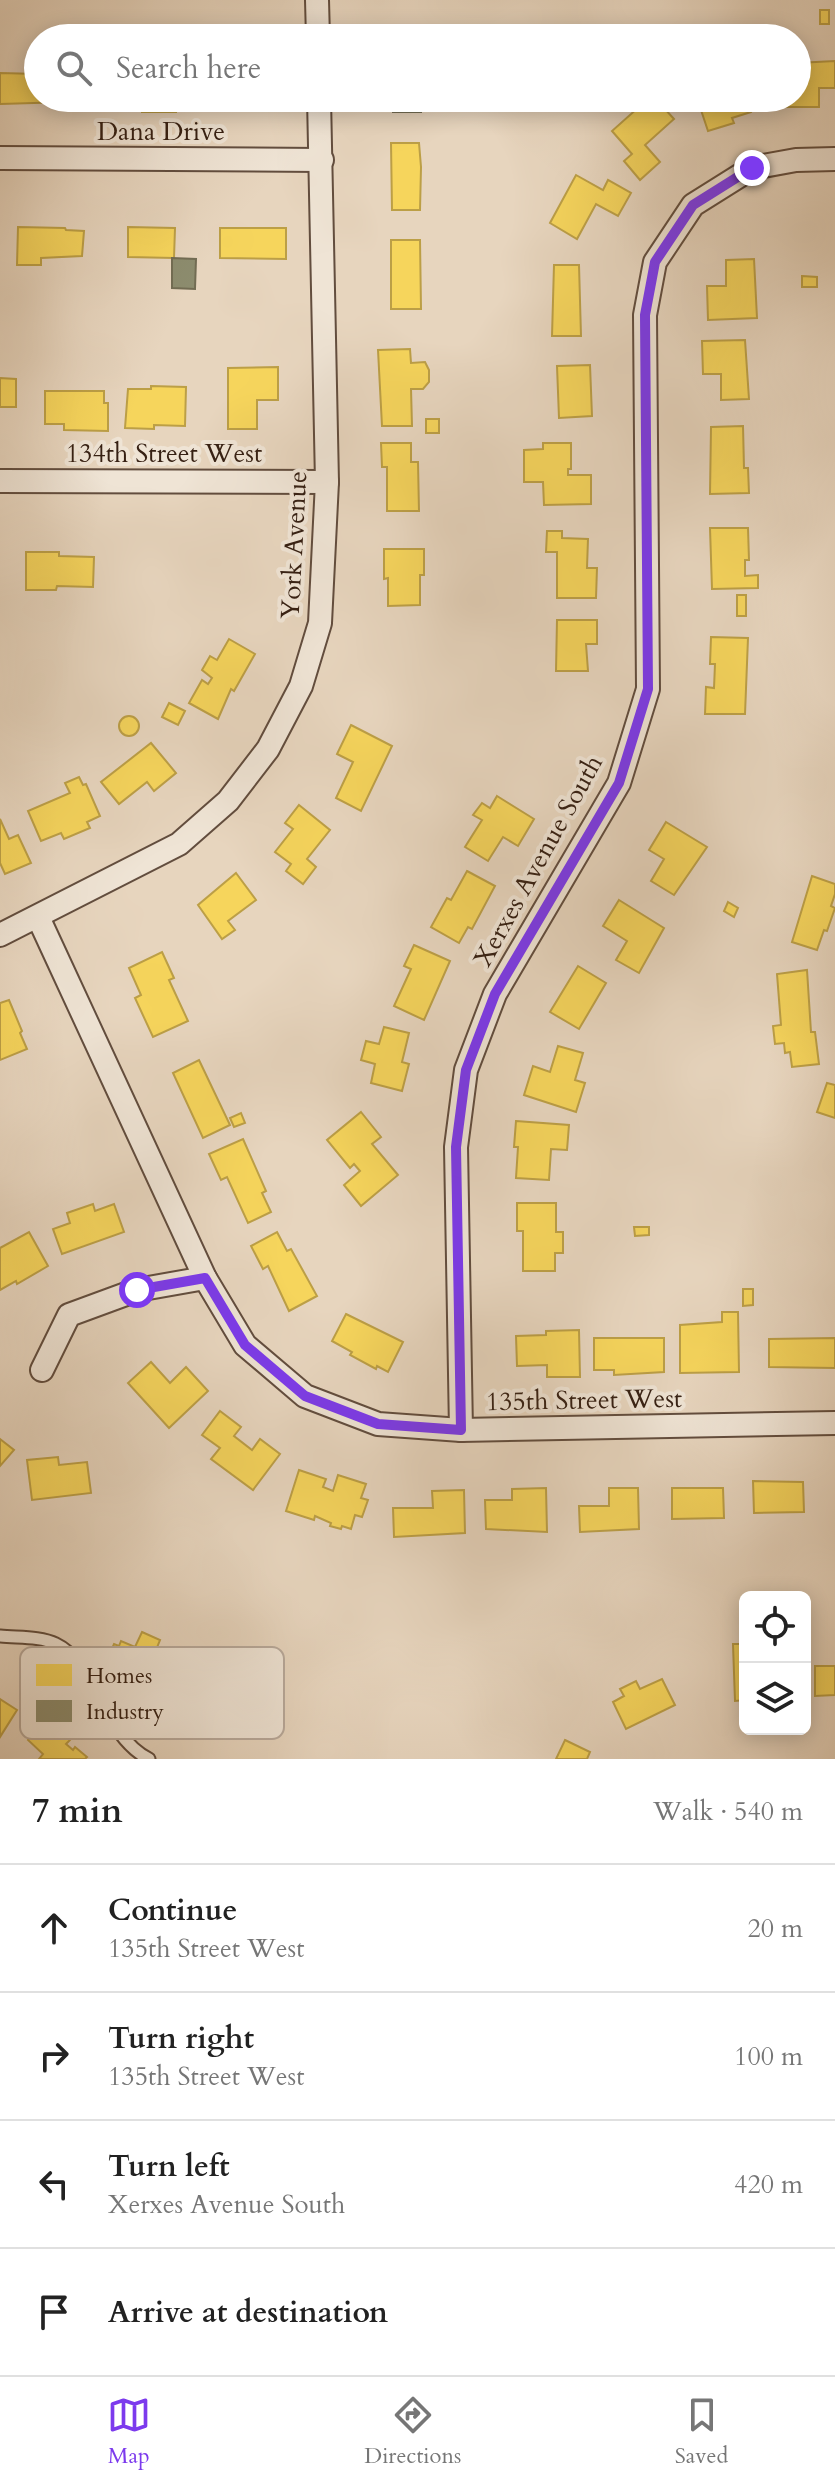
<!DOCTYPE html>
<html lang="en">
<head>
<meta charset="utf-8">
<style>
	:root { --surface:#fff; --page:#f6f6f6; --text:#222; --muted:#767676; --line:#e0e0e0; --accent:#7c3aed }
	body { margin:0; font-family:Cardo,serif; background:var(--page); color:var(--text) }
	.controls { position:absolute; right:24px; bottom:24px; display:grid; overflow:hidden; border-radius:12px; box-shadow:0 4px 20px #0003 }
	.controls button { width:72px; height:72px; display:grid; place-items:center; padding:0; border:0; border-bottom:2px solid var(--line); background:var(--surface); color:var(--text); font:40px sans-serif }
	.stop { position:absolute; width:24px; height:24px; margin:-18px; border:6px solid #7c3aed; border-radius:50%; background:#fff }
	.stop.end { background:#7c3aed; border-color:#fff; box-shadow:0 2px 8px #0008 }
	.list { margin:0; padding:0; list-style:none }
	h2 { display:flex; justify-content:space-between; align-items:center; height:104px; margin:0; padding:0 32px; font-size:34px }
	h2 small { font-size:26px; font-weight:400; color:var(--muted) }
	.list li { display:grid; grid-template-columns:52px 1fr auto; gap:24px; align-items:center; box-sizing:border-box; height:128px; padding:0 32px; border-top:2px solid var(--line) }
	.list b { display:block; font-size:30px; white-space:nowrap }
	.list p { margin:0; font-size:26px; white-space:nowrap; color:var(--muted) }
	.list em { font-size:26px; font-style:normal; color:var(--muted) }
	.icon { flex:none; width:44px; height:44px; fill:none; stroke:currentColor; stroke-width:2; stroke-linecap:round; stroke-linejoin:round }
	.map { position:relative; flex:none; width:835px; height:1759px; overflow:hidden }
	.search { position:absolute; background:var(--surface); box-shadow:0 4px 20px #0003; left:24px; right:24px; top:24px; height:88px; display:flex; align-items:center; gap:20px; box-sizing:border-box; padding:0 28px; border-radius:44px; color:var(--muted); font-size:30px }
	.sheet { height:616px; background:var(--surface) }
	nav { display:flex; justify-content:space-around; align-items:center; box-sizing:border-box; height:112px; border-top:2px solid var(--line); background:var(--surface); font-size:22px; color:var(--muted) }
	nav a { display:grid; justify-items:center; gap:4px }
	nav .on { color:var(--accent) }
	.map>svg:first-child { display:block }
</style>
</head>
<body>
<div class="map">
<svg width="835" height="1759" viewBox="0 0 835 1759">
	<rect width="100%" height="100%" fill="#e7d5be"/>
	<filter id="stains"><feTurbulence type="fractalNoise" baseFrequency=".0025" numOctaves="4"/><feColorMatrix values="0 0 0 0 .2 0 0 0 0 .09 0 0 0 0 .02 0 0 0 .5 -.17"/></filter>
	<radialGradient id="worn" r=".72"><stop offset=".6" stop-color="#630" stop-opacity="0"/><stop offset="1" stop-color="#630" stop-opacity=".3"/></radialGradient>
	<g fill="#f6d55c" stroke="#bc9f46" stroke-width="2">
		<rect x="820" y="10" width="9" height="14"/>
		<rect x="391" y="29" width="30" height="9"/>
		<path d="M 835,61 L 835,88 L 819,88 L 819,107 L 786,107 L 786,98 L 797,98 L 797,63 Z"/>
		<path d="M 0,73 L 38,74 L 38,98 L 67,98 L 67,102 L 0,104 Z"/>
		<path d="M 100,98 L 176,98 L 176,112 L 142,112 L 142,106 L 100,105 Z"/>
		<path d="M 205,98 L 275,98 L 275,105 L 205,103 Z"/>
		<path d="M 451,98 L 462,98 L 462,109 L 450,109 Z"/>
		<path d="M 649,98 L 655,98 L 674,119 L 645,145 L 660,162 L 640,180 L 624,161 L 632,154 L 612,131 Z"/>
		<path d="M 697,98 L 766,98 L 767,101 L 750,106 L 751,112 L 732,118 L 734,123 L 708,131 Z"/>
		<path d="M 391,143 L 419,143 L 421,167 L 420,210 L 392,210 Z"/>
		<path d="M 576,175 L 603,190 L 608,180 L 631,193 L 618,216 L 596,204 L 577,239 L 550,223 Z"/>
		<path d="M 18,227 L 65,228 L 66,230 L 84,231 L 82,256 L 41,258 L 41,265 L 17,265 Z"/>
		<path d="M 128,227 L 175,228 L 174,258 L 128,257 Z"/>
		<path d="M 220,228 L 286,228 L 286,259 L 220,258 Z"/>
		<path d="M 391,240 L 420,240 L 421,309 L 391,309 Z"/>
		<path d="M 754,259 L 757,318 L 708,320 L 707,286 L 726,286 L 726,260 Z"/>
		<path d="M 554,265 L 579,265 L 581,336 L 552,336 Z"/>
		<path d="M 802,276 L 817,277 L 817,287 L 802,287 Z"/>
		<path d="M 745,340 L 749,399 L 721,400 L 721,374 L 703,374 L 702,341 Z"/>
		<path d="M 410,349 L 411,363 L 425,362 L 429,370 L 429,382 L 423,389 L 411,389 L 412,426 L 382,426 L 378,350 Z"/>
		<path d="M 590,365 L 592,416 L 559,418 L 557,366 Z"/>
		<path d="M 278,367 L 278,400 L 257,400 L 257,429 L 228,429 L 228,368 Z"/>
		<path d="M 0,378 L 16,379 L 16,407 L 0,407 Z"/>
		<path d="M 151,386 L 186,387 L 185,426 L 154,425 L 154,429 L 125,428 L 128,389 L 151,389 Z"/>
		<path d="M 45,391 L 104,391 L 104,403 L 108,403 L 108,431 L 64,430 L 64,424 L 45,424 Z"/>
		<rect x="426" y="419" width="13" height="14"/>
		<path d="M 743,426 L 744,468 L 748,468 L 749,493 L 710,494 L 711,427 Z"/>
		<path d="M 381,443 L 411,443 L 411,462 L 418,462 L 419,511 L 387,511 L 387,467 L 382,467 Z"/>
		<path d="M 543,443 L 571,443 L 571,469 L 568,469 L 568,475 L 591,475 L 591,504 L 544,505 L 543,482 L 524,482 L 524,450 L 543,449 Z"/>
		<path d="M 710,528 L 748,528 L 749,560 L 745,560 L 745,576 L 758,575 L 758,588 L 712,589 Z"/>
		<path d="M 547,531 L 562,531 L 562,538 L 588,539 L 587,568 L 597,568 L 596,598 L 557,598 L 557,552 L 546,552 Z"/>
		<path d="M 384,549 L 424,549 L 424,575 L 420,575 L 420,605 L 388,606 L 388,578 L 384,579 Z"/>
		<path d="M 26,552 L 59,552 L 59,556 L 94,557 L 93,587 L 57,586 L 56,590 L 26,590 Z"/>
		<rect x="737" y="595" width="9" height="21"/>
		<path d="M 557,620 L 597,620 L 597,644 L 586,644 L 588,671 L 556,671 Z"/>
		<path d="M 711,637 L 748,638 L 745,714 L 705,714 L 706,687 L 714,688 L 715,664 L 710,664 Z"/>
		<path d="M 229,639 L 255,654 L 234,691 L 231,689 L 218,719 L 189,703 L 202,680 L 208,684 L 212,678 L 202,670 L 210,656 L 217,660 Z"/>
		<path d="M 169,703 L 185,711 L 178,725 L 162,717 Z"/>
		<circle cx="129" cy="726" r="10"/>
		<path d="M 351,725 L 392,746 L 361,811 L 336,798 L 353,762 L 337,754 Z"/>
		<path d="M 151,743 L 176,773 L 154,791 L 147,782 L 119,804 L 101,782 Z"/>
		<path d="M 79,777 L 83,785 L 86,784 L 100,816 L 87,822 L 90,828 L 64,839 L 61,833 L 41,841 L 28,811 L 70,793 L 65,783 Z"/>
		<path d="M 497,796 L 534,819 L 518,846 L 503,837 L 488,861 L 465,847 L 482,820 L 473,815 L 482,803 L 490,808 Z"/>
		<path d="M 299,805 L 330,830 L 307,859 L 316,867 L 303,884 L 286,871 L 291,864 L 275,852 L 293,829 L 285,823 Z"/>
		<path d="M 0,819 L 9,839 L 18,835 L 31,863 L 5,874 L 0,863 Z"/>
		<path d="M 666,822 L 707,847 L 674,895 L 651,881 L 664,859 L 649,850 Z"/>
		<path d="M 467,871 L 495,886 L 472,929 L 468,927 L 459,943 L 431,927 L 447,898 L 451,900 Z"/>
		<path d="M 236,873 L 256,900 L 228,921 L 235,930 L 222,939 L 198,905 Z"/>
		<path d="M 812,876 L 835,884 L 835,894 L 831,906 L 835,908 L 827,931 L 824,930 L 817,950 L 792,942 Z"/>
		<path d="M 619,900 L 664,928 L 639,973 L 616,960 L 627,941 L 603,926 Z"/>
		<path d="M 728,902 L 738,908 L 734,917 L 724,911 Z"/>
		<path d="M 414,945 L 450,961 L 424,1020 L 394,1006 L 411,969 L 404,966 Z"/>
		<path d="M 162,952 L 174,978 L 169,980 L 188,1021 L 153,1037 L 135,998 L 141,995 L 129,968 Z"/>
		<path d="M 578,966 L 606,983 L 579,1029 L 550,1012 Z"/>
		<path d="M 807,970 L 811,1032 L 815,1032 L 819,1064 L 792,1067 L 790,1052 L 785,1053 L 784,1043 L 775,1044 L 773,1026 L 781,1025 L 777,974 Z"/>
		<path d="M 9,1000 L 22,1031 L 20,1033 L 27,1049 L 0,1060 L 0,1003 Z"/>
		<path d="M 384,1027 L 409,1033 L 402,1062 L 409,1064 L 402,1091 L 371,1083 L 375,1064 L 361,1060 L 366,1041 L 379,1044 Z"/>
		<path d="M 558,1046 L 583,1053 L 575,1080 L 585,1083 L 576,1112 L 524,1095 L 533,1066 L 550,1072 Z"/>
		<path d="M 199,1060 L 230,1125 L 203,1138 L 173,1073 Z"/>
		<path d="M 827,1083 L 835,1085 L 835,1118 L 817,1112 Z"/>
		<path d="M 361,1112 L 381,1137 L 372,1144 L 398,1175 L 361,1206 L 344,1185 L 360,1171 L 354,1164 L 350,1168 L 327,1140 Z"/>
		<path d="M 241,1113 L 245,1123 L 234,1127 L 230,1118 Z"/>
		<path d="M 516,1121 L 569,1125 L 567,1150 L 551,1149 L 549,1180 L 516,1178 L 518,1147 L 514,1147 Z"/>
		<path d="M 243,1139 L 266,1191 L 262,1193 L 271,1212 L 248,1223 L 227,1177 L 221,1180 L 209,1154 Z"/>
		<path d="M 517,1203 L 556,1203 L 556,1232 L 563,1232 L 563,1253 L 555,1253 L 555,1271 L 523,1271 L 523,1231 L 517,1231 Z"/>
		<path d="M 93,1204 L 95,1211 L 114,1204 L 124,1232 L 62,1254 L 53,1229 L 70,1223 L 67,1213 Z"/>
		<path d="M 634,1227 L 649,1227 L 649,1235 L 635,1236 Z"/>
		<path d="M 29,1232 L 48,1266 L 17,1284 L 16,1281 L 0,1290 L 0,1248 Z"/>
		<path d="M 277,1232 L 287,1251 L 291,1249 L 317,1296 L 289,1311 L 268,1266 L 263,1269 L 251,1246 Z"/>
		<path d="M 743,1289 L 753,1289 L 753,1305 L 743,1306 Z"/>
		<path d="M 722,1312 L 738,1312 L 739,1372 L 680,1373 L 680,1325 L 722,1322 Z"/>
		<path d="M 346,1314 L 403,1342 L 388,1372 L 377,1366 L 376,1369 L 350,1355 L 352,1352 L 332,1341 Z"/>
		<path d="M 579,1330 L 580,1377 L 547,1377 L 547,1365 L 517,1366 L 516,1336 L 546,1335 L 546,1331 Z"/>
		<path d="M 594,1338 L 664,1338 L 664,1372 L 614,1375 L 614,1370 L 594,1370 Z"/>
		<path d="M 835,1338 L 835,1368 L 769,1367 L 769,1339 Z"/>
		<path d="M 151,1362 L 170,1383 L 186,1367 L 208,1391 L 169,1428 L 128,1383 Z"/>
		<path d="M 220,1411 L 241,1427 L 234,1436 L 252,1450 L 260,1439 L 280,1454 L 253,1490 L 211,1459 L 220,1448 L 202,1435 Z"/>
		<path d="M 0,1439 L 14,1450 L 0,1466 Z"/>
		<path d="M 58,1457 L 59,1465 L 87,1462 L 91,1493 L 32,1500 L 27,1460 Z"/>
		<path d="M 299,1470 L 326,1479 L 323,1487 L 333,1491 L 338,1475 L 366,1484 L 361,1498 L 368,1500 L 362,1517 L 355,1515 L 351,1529 L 342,1526 L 341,1529 L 330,1526 L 331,1523 L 315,1516 L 314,1520 L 286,1511 Z"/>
		<path d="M 753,1481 L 803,1482 L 804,1512 L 754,1513 Z"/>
		<path d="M 546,1488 L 547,1532 L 486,1529 L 485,1500 L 512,1500 L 512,1489 Z"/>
		<path d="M 609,1488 L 638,1488 L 639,1529 L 580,1532 L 579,1506 L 609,1506 Z"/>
		<path d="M 672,1488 L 723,1488 L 724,1518 L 672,1519 Z"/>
		<path d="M 464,1490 L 465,1533 L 394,1537 L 393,1508 L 433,1508 L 432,1491 Z"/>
		<path d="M 142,1632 L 160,1640 L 154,1655 L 201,1676 L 191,1699 L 182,1695 L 178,1697 L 146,1684 L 145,1688 L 108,1671 L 109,1666 L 105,1665 L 114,1644 L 119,1646 L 121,1641 L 135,1647 Z"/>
		<path d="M 733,1644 L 745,1644 L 745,1700 L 735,1701 Z"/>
		<path d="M 815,1666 L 835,1666 L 835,1695 L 815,1696 Z"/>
		<path d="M 662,1679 L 675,1705 L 626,1729 L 613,1702 L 624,1696 L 620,1689 L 636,1681 L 640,1689 Z"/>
		<path d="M 0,1699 L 17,1710 L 0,1737 Z"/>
		<path d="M 44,1720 L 71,1739 L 66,1744 L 73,1750 L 75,1747 L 87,1757 L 85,1759 L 39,1759 L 43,1754 L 28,1740 Z"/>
		<path d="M 565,1740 L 590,1752 L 587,1759 L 556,1759 Z"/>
	</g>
	<g fill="#8c8c6e" stroke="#726c53" stroke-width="2">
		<rect x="393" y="98" width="28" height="14"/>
		<path d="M 172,258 L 196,259 L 195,289 L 172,288 Z"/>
	</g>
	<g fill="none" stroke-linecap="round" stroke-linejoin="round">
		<defs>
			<path id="lane" d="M 0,1636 C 17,1638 40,1636 56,1644 C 95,1662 103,1736 149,1759"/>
			<g id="street">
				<path d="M 317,0 L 318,38"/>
				<path d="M 0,158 L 322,160"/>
				<path d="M 0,481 L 327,482"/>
				<path d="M 38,917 L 205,1278 L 245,1345 L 305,1396 L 378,1424 L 461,1430 L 835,1423"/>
				<path d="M 0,935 L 179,844 L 228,801 L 268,749 L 301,686 L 320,623 L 327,482 L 319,98"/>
				<path d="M 42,1370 L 69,1315 L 137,1290 L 205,1278"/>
				<path d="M 461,1430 L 456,1147 L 466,1070 L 495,994 L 619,783 L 648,689 L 645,315 L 655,262 L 693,205 L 752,168 L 796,160 L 835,159"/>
			</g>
		</defs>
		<use href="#lane" stroke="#624d3e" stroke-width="15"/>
		<use href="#street" stroke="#624d3e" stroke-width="26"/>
		<use href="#lane" stroke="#efe4d5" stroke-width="11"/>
		<use href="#street" stroke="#efe4d5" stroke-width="22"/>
	</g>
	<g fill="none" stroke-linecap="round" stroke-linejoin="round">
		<path stroke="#7c3aed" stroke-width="10" d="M 137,1290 L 205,1278 L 245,1345 L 305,1396 L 378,1424 L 461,1430 L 456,1147 L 466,1070 L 495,994 L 619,783 L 648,689 L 645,315 L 655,262 L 693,205 L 752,168"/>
	</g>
	<g text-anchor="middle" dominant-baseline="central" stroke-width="8" stroke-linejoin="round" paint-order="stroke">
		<g font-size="26" fill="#362013" stroke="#efe4d5">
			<text x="161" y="131">Dana Drive</text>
			<text x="164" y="453">134th Street West</text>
			<text transform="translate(294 545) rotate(-87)">York Avenue</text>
			<text transform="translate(538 861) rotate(-61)">Xerxes Avenue South</text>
			<text transform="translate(584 1400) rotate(-1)">135th Street West</text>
		</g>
	</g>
	<rect x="20" y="1647" width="264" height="92" rx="12" fill="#efe4d5" stroke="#b8a99b" stroke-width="2"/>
	<rect x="36" y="1664" width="36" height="22" fill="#f6d55c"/>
	<rect x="36" y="1700" width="36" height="22" fill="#8c8c6e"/>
	<g font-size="22" fill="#362013">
		<text x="86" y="1683">Homes</text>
		<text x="86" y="1719">Industry</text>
	</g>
	<rect width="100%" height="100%" filter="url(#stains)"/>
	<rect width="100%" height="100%" fill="url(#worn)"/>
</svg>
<div class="controls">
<button><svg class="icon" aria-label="locate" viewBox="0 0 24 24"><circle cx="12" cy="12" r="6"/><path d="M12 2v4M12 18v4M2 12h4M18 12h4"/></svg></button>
<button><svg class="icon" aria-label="layers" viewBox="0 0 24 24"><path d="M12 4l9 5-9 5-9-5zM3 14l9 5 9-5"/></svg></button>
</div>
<div class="stop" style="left:137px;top:1290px"></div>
<div class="stop end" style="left:752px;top:168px"></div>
<div class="search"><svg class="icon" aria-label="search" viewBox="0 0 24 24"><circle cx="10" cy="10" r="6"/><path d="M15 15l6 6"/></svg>Search here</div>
</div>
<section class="sheet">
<h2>7 min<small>Walk · 540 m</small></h2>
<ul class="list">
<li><svg class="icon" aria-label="ahead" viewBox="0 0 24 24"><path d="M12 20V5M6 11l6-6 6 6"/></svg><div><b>Continue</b><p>135th Street West</p></div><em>20 m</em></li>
<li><svg class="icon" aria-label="right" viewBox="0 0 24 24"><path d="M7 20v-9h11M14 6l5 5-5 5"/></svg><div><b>Turn right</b><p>135th Street West</p></div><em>100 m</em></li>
<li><svg class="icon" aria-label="left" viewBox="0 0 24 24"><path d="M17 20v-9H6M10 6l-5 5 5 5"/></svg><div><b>Turn left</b><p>Xerxes Avenue South</p></div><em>420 m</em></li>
<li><svg class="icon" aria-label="arrive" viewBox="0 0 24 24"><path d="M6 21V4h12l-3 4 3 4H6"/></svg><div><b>Arrive at destination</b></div></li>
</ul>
</section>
<nav>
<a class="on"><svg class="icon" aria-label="map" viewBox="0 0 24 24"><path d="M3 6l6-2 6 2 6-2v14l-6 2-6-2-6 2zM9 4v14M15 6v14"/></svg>Map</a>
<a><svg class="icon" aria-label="directions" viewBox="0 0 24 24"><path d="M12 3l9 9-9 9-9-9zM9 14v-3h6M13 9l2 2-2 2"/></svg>Directions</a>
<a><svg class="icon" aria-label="saved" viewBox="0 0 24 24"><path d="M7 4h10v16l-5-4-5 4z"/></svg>Saved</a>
</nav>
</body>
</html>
